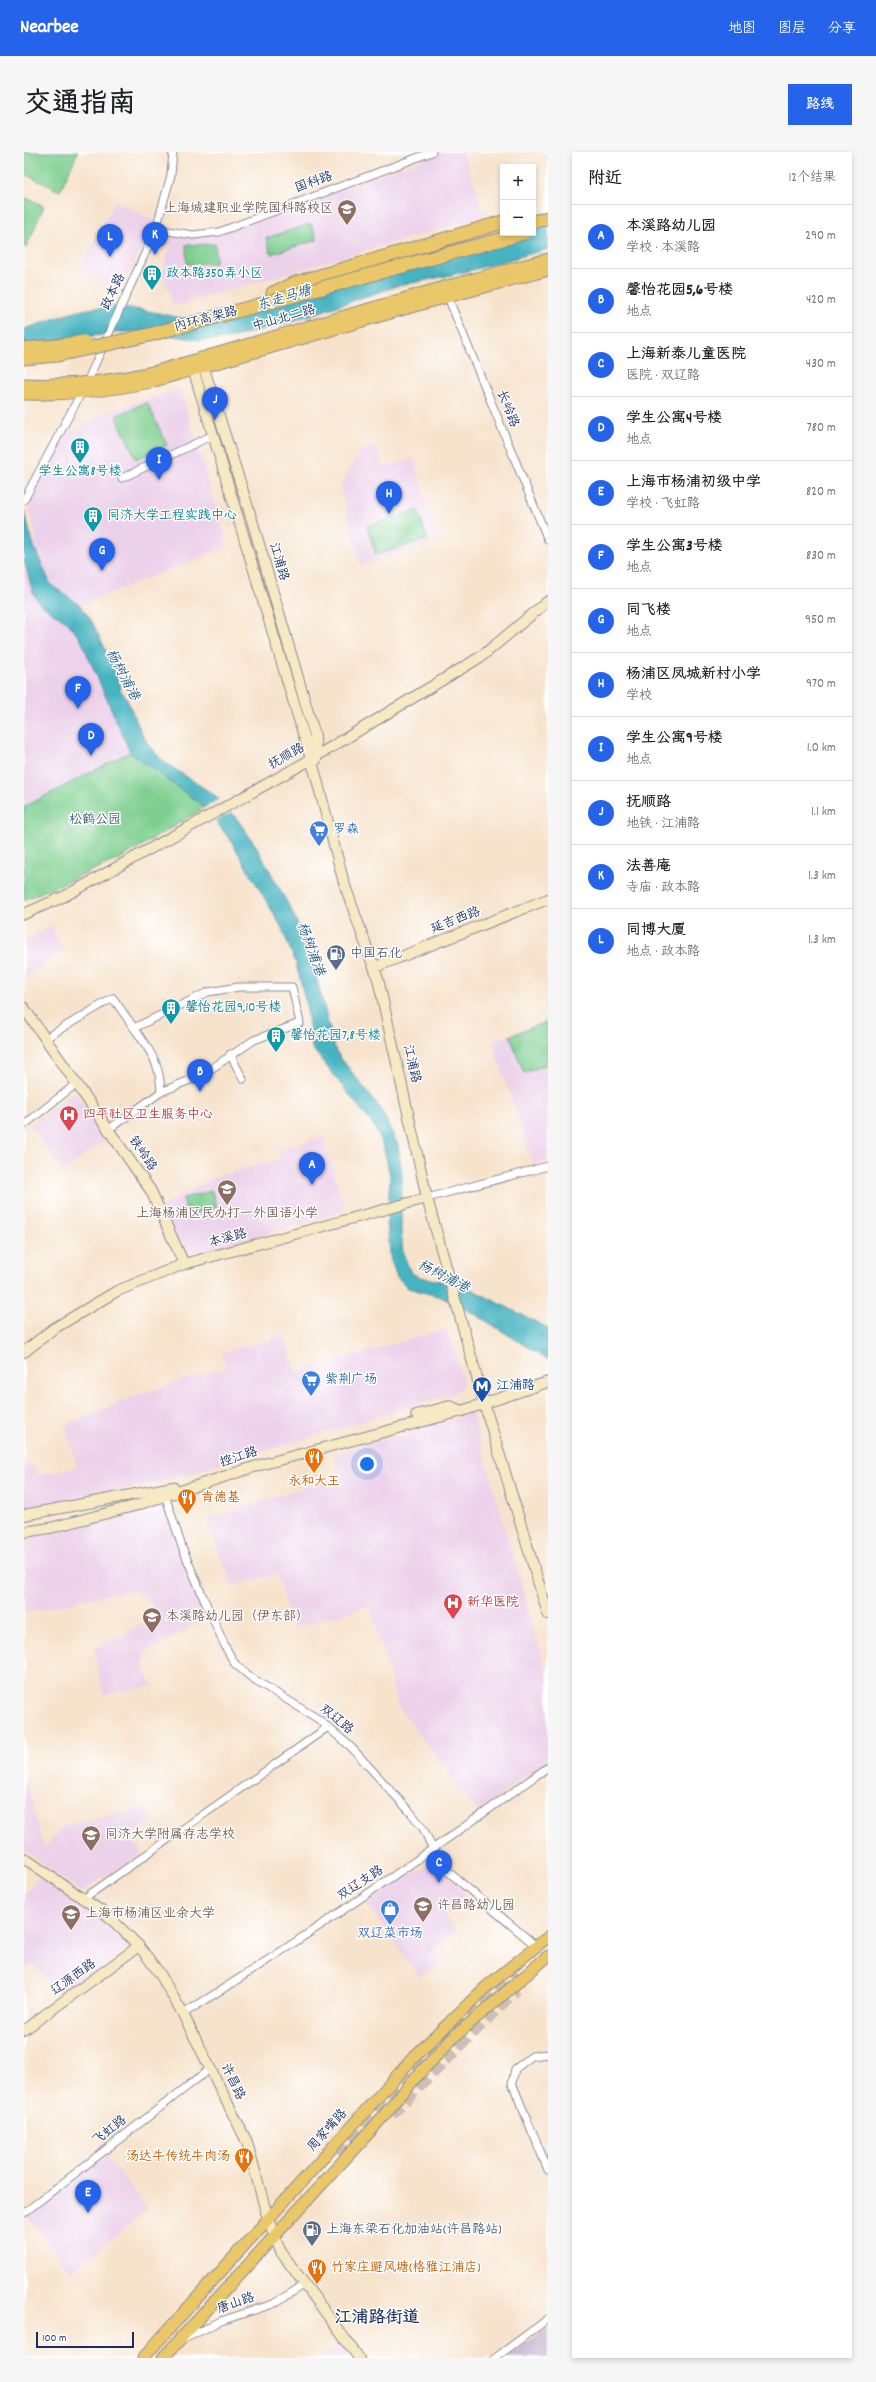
<!DOCTYPE html>
<html lang="zh">
<head>
<meta charset="utf-8">
<style>
	:root { --surface:#fff; --page:#f6f6f6; --text:#202124; --muted:#757577; --line:#e0e0e0; --accent:#2563eb }
	body { margin:0; font-family:Dekko,"LXGW WenKai TC",sans-serif; background:var(--page); color:var(--text) }
	.controls { position:absolute; right:12px; top:12px; display:grid; overflow:hidden; border-radius:0px; box-shadow:0 2px 6px #0003 }
	.controls button { width:36px; height:36px; display:grid; place-items:center; padding:0; border:0; border-bottom:1px solid var(--line); background:var(--surface); color:var(--text); font:20px sans-serif }
	.scale { position:absolute; left:12px; bottom:10px; width:98px; box-sizing:border-box; padding-left:4px; border:2px solid #1b2f5e; border-top:0; font-size:11px; line-height:14px; white-space:nowrap; color:#1b2f5e; -webkit-text-stroke:3px #fff; paint-order:stroke }
	.you { position:absolute; left:343px; top:1312px; width:14px; height:14px; margin:-10px; border:3px solid #fff; border-radius:50%; background:#1a73e8; box-shadow:0 0 0 6px #1a73e833 }
	.badge { display:grid; place-items:center; width:26px; height:26px; border-radius:50%; background:var(--accent); color:#fff; font-size:13px; font-weight:700 }
	.pin { position:absolute; translate:-50% -33px; filter:drop-shadow(0 1px 2px #0008) }
	.pin::after { content:''; position:absolute; top:21px; width:14px; height:12px; background:inherit; clip-path:polygon(0 0,100% 0,50% 100%) }
	.list { margin:0; padding:0; list-style:none }
	h2 { display:flex; justify-content:space-between; align-items:center; height:52px; margin:0; padding:0 16px; font-size:17px }
	h2 small { font-size:13px; font-weight:400; color:var(--muted) }
	.list li { display:grid; grid-template-columns:26px 1fr auto; gap:12px; align-items:center; box-sizing:border-box; height:64px; padding:0 16px; border-top:1px solid var(--line) }
	.list b { display:block; font-size:15px; white-space:nowrap }
	.list p { margin:0; font-size:13px; white-space:nowrap; color:var(--muted) }
	.list em { font-size:13px; font-style:normal; color:var(--muted) }
	.map { position:relative; flex:none; width:524px; height:2206px; overflow:hidden; border-radius:0px }
	header { display:flex; align-items:center; gap:24px; box-sizing:border-box; height:56px; padding:0 20px; background:var(--accent); color:#fff }
	header strong { font-size:19px }
	nav { display:flex; gap:22px; margin-inline-start:auto; font-size:14px }
	.intro { display:flex; align-items:center; justify-content:space-between; box-sizing:border-box; height:96px; padding:0 24px }
	h1 { margin:0; font-size:28px }
	.button { padding:10px 18px; border-radius:0px; background:var(--accent); color:#fff; font-size:14px; font-weight:700 }
	main { display:flex; gap:24px; padding:0 24px }
	aside { flex:1; background:var(--surface); border-radius:0px; box-shadow:0 2px 6px #0003 }
	.map>svg:first-child { display:block }
</style>
</head>
<body>
<header>
<strong>Nearbee</strong>
<nav><a>地图</a><a>图层</a><a>分享</a></nav>
</header>
<div class="intro"><h1>交通指南</h1><a class="button">路线</a></div>
<main>
<div class="map">
<svg width="524" height="2206" viewBox="0 0 524 2206">
	<rect width="100%" height="100%" fill="#fff"/>
	<filter id="ink" filterUnits="userSpaceOnUse"><feTurbulence type="fractalNoise" baseFrequency=".025" numOctaves="2"/><feDisplacementMap in="SourceGraphic" scale="8" xChannelSelector="R" yChannelSelector="G"/><feConvolveMatrix kernelMatrix="1 2 1 2 8 2 1 2 1" color-interpolation-filters="sRGB"/></filter>
	<filter id="wash" filterUnits="userSpaceOnUse"><feTurbulence type="fractalNoise" baseFrequency=".012" numOctaves="4" result="noise"/><feDisplacementMap in="SourceGraphic" scale="16" xChannelSelector="R" yChannelSelector="G"/><feGaussianBlur stdDeviation="0.9" result="paint"/><feColorMatrix in="noise" values="0 0 0 0 0 0 0 0 0 0 0 0 0 0 0 0 0 1.4 0 .05"/><feComposite in="paint" operator="in"/></filter>
	<g filter="url(#wash)">
		<rect width="100%" height="100%" fill="#f7e3cc"/>
		<g fill="#ecd1ea">
			<path d="M 418,0 L 439,0 L 461,64 L 150,154 L 138,120 L 149,84 L 192,83 Z"/>
			<path d="M 91,49 L 130,68 L 97,140 L 55,119 Z"/>
			<path d="M 156,237 L 204,394 L 56,453 L 45,472 L 57,488 L 106,600 L 0,655 L 0,392 L 13,387 L 2,347 L 35,282 L 54,278 L 73,264 L 105,252 Z"/>
			<path d="M 351,293 L 359,314 L 389,307 L 415,388 L 337,415 L 316,335 L 330,309 L 338,298 Z"/>
			<path d="M 27,774 L 39,797 L 0,826 L 0,790 Z"/>
			<path d="M 524,867 L 524,1008 L 510,1012 L 468,890 Z"/>
			<path d="M 50,940 L 85,986 L 40,1019 L 6,974 Z"/>
			<path d="M 299,985 L 322,1058 L 171,1103 L 162,1102 L 156,1097 L 134,1056 L 189,1026 L 255,1007 L 253,998 Z"/>
			<path d="M 423,1177 L 439,1229 L 438,1236 L 429,1242 L 141,1329 L 0,1358 L 0,1314 L 9,1312 L 13,1323 L 53,1315 L 41,1273 L 116,1242 L 202,1215 L 198,1201 L 260,1183 L 272,1220 Z"/>
			<path d="M 448,1261 L 524,1526 L 524,1607 L 453,1660 L 374,1554 L 346,1454 L 269,1476 L 253,1422 L 208,1434 L 182,1367 L 315,1325 L 309,1302 Z"/>
			<path d="M 140,1353 L 182,1467 L 123,1499 L 119,1513 L 129,1534 L 79,1543 L 71,1496 L 136,1463 L 120,1444 L 114,1440 L 99,1439 L 0,1461 L 0,1387 Z"/>
			<path d="M 0,1621 L 20,1696 L 41,1673 L 121,1655 L 130,1668 L 106,1682 L 118,1702 L 57,1740 L 0,1698 Z"/>
			<path d="M 409,1712 L 443,1742 L 420,1761 L 432,1780 L 409,1797 L 419,1810 L 395,1825 L 342,1750 L 392,1719 Z"/>
			<path d="M 16,1724 L 52,1752 L 87,1772 L 104,1791 L 102,1798 L 35,1846 L 10,1811 L 0,1817 L 0,1742 Z"/>
			<path d="M 82,2003 L 124,2057 L 47,2120 L 4,2065 Z"/>
			<path d="M 316,2193 L 326,2206 L 296,2206 Z"/>
		</g>
		<path fill="#cbbfd5" d="M 524,2175 L 524,2206 L 482,2206 Z"/>
		<g fill="#7ecf8f" stroke="#4c7f76">
			<path d="M 0,0 L 54,0 L 36,39 L 0,22 Z"/>
			<path d="M 0,45 L 20,54 L 2,96 L 0,95 Z"/>
			<path d="M 287,72 L 293,88 L 247,102 L 242,86 Z"/>
			<path d="M 191,92 L 192,111 L 163,112 L 162,93 Z"/>
			<path d="M 123,250 L 143,293 L 112,307 L 92,264 Z"/>
			<path d="M 394,358 L 403,387 L 352,403 L 343,374 Z"/>
			<path d="M 106,600 L 181,655 L 99,705 L 0,748 L 0,655 Z"/>
			<path d="M 524,869 L 524,912 L 500,921 L 486,884 Z"/>
			<path d="M 188,1039 L 193,1055 L 164,1063 L 159,1046 Z"/>
		</g>
		<g fill="#45b3c0" stroke="#30718f">
			<path d="M 524,74 L 524,97 L 437,121 L 373,134 L 271,168 L 203,187 L 176,188 L 122,180 L 94,180 L 0,196 L 0,177 C 26,169 55,155 83,155 C 110,154 152,165 179,171 L 498,81 L 509,81 L 509,78 Z"/>
			<path d="M 0,359 L 10,395 L 27,433 L 56,453 L 67,468 L 82,498 L 81,504 L 85,506 L 97,534 L 96,538 L 101,543 L 118,582 L 126,595 L 139,609 L 192,644 L 214,668 L 232,694 L 270,763 L 288,809 L 312,900 L 356,956 L 374,993 L 378,1022 L 377,1078 L 379,1101 L 387,1121 L 396,1125 L 441,1134 L 524,1176 L 524,1208 L 451,1162 L 417,1145 L 384,1136 L 373,1125 L 367,1109 L 363,1071 L 366,1024 L 360,997 L 350,974 L 288,896 L 282,851 L 272,812 L 257,774 L 207,689 L 181,655 L 106,600 L 57,488 L 45,472 L 15,451 L 9,441 L 0,408 Z"/>
		</g>
		<path fill="#f7e3cc" d="M 196,647 L 208,660 L 191,669 L 180,656 Z"/>
	</g>
	<g filter="url(#ink)">
		<g fill="none" stroke-linecap="round" stroke-linejoin="round">
			<g stroke="#cbbfb6" stroke-width="13" stroke-dasharray="13 6" stroke-linecap="butt">
				<path d="M 367,1962 L 492,1837"/>
				<path d="M 312,2000 L 394,1909 L 491,1817"/>
			</g>
			<defs>
				<g id="street">
					<path d="M 132,77 L 169,83 L 195,80 L 408,0"/>
					<path d="M 423,143 L 524,388"/>
					<path d="M 98,326 L 189,283"/>
					<path d="M 0,348 L 63,230 L 132,77 L 147,23 L 149,0"/>
					<path d="M 110,876 C 126,899 136,910 137,940"/>
					<path d="M 20,887 L 89,846 L 110,876 L 184,840 L 215,835 L 268,835 L 276,871 L 230,888 L 178,923 L 137,940 L 85,977"/>
					<path d="M 206,902 L 219,927"/>
					<path d="M 0,973 L 52,932"/>
					<path d="M 403,1046 L 524,1014"/>
					<path d="M 140,1340 L 158,1395 L 179,1445 L 202,1496 L 211,1512 L 228,1526 L 294,1567 L 327,1595 L 387,1661 L 399,1676 L 415,1710 L 421,1717 L 512,1794"/>
					<path d="M 59,1747 L 304,1575"/>
					<path d="M 159,1862 C 284,1784 405,1701 524,1615"/>
					<path d="M 524,1902 L 508,1904 L 491,1917 L 488,1931 L 524,2018"/>
					<path d="M 0,2061 L 187,1916"/>
					<path d="M 158,2188 L 197,2169 L 249,2152 L 280,2133"/>
					<path d="M 471,2206 L 524,2167"/>
				</g>
				<g id="secondary">
					<path d="M 177,207 L 228,368 L 291,584 L 292,608"/>
					<path d="M 167,210 L 292,624 L 320,731 L 354,827 L 403,1046 L 460,1251 L 524,1462"/>
					<path d="M 0,762 L 41,744 L 286,608 L 458,504 L 524,449"/>
					<path d="M 351,815 L 524,747"/>
					<path d="M 0,856 L 127,1039 L 160,1112"/>
					<path d="M 0,1200 L 29,1177 L 93,1139 L 160,1112 L 403,1046"/>
					<path d="M 392,1263 L 426,1254 L 438,1259"/>
					<path d="M 0,1363 L 149,1335"/>
					<path d="M 0,1380 L 26,1376 L 110,1354 L 236,1313 L 438,1259 L 524,1230"/>
					<path d="M 0,1706 L 83,1763 L 115,1794 L 136,1822 L 159,1862 L 223,1990 L 244,2067 L 257,2100 L 335,2206"/>
					<path d="M 0,1878 L 115,1794"/>
				</g>
				<g id="primary">
					<path d="M 0,232 C 45,234 89,229 133,219 L 420,135 L 524,107"/>
					<path d="M 0,242 C 43,243 84,239 127,230 L 401,151 L 524,118"/>
					<path d="M 119,2206 L 389,1906 L 462,1835 L 524,1785"/>
					<path d="M 139,2206 L 350,1975 L 393,1924 L 431,1884 L 524,1804"/>
				</g>
				<g id="highway">
					<path d="M 509,70 L 524,66"/>
					<path d="M 249,141 L 272,131 L 479,70"/>
					<path d="M 0,197 L 32,194"/>
					<path d="M 0,206 L 33,203"/>
				</g>
			</defs>
			<use href="#street" stroke="#898995" stroke-width="9"/>
			<use href="#secondary" stroke="#898995" stroke-width="12"/>
			<use href="#primary" stroke="#898995" stroke-width="13"/>
			<use href="#highway" stroke="#898995" stroke-width="15"/>
			<use href="#street" stroke="#fff" stroke-width="7"/>
			<use href="#secondary" stroke="#f7e9c3" stroke-width="10"/>
			<use href="#primary" stroke="#eac769" stroke-width="11"/>
			<use href="#highway" stroke="#eac769" stroke-width="13"/>
			<defs>
				<g id="highway-bridge">
					<path d="M 32,194 L 60,190"/>
					<path d="M 33,203 L 125,183 L 500,81"/>
				</g>
			</defs>
			<use href="#highway-bridge" stroke="#898995" stroke-width="15" stroke-linecap="butt"/>
			<use href="#highway-bridge" stroke="#eac769" stroke-width="13"/>
		</g>
	</g>
	<defs>
		<symbol id="school-pin" viewBox="-11 -11 22 30"><path d="M0 17L-7.5 6A9.5 9.5 0 1 1 7.5 6Z" fill="#8d6e63" stroke="#fff"/><path d="M0-5L7-2L0 1L-7-2ZM-4 1L0 2.5L4 1V4Q0 6-4 4Z" fill="#fff"/></symbol>
		<symbol id="building-pin" viewBox="-11 -11 22 30"><path d="M0 17L-7.5 6A9.5 9.5 0 1 1 7.5 6Z" fill="#0f9aa8" stroke="#fff"/><path d="M-4-6H4V6H1V3H-1V6H-4ZM-2.5-4.3h1.7v1.8h-1.7ZM.8-4.3h1.7v1.8H.8ZM-2.5-1h1.7V.8h-1.7ZM.8-1h1.7V.8H.8Z" fill="#fff"/></symbol>
		<symbol id="supermarket-pin" viewBox="-11 -11 22 30"><path d="M0 17L-7.5 6A9.5 9.5 0 1 1 7.5 6Z" fill="#3f7fe0" stroke="#fff"/><path d="M-6-5.5h2.5l.6 2H6L4.5 2H-2.5L-4.4-4H-6ZM-1.5 3.2a1.3 1.3 0 1 0 .1 0ZM3 3.2a1.3 1.3 0 1 0 .1 0Z" fill="#fff"/></symbol>
		<symbol id="fuel-pin" viewBox="-11 -11 22 30"><path d="M0 17L-7.5 6A9.5 9.5 0 1 1 7.5 6Z" fill="#5c6f8a" stroke="#fff"/><path d="M-5.5-6h7V0h2V4h1.3V-2.5L3-4.5l.8-.8L6-3V5H2.5V1h-1V6h-7ZM-4.2-4.7v3.2H.2V-4.7Z" fill="#fff"/></symbol>
		<symbol id="hospital-pin" viewBox="-11 -11 22 30"><path d="M0 17L-7.5 6A9.5 9.5 0 1 1 7.5 6Z" fill="#e0444e" stroke="#fff"/><path d="M-5-5h3v3.5h4V-5h3V5h-3V1.5h-4V5h-3Z" fill="#fff"/></symbol>
		<symbol id="metro-pin" viewBox="-11 -11 22 30"><path d="M0 17L-7.5 6A9.5 9.5 0 1 1 7.5 6Z" fill="#1a4fb4" stroke="#fff"/><path d="M-5.5 5V-5H-3L0 0L3-5H5.5V5H3V-.5L0 4L-3-.5V5Z" fill="#fff"/></symbol>
		<symbol id="restaurant-pin" viewBox="-11 -11 22 30"><path d="M0 17L-7.5 6A9.5 9.5 0 1 1 7.5 6Z" fill="#e8710a" stroke="#fff"/><path d="M-5-6h1v4h1v-4h1v4h1v-4h1v5L-1.5 .5V6h-2V.5L-5-1ZM5-6V6H3V1.5H1.5Q1.5-4 5-6Z" fill="#fff"/></symbol>
		<symbol id="shop-pin" viewBox="-11 -11 22 30"><path d="M0 17L-7.5 6A9.5 9.5 0 1 1 7.5 6Z" fill="#3f7fe0" stroke="#fff"/><path d="M-5-2.5h2.3a2.7 3.5 0 0 1 5.4 0H5L5.5 6h-11ZM-1.5-2.5h3a1.5 2.3 0 0 0-3 0Z" fill="#fff"/></symbol>
		<symbol id="university-pin" viewBox="-11 -11 22 30"><path d="M0 17L-7.5 6A9.5 9.5 0 1 1 7.5 6Z" fill="#8d6e63" stroke="#fff"/><path d="M0-5L7-2L0 1L-7-2ZM-4 1L0 2.5L4 1V4Q0 6-4 4Z" fill="#fff"/></symbol>
	</defs>
	<g fill-rule="evenodd">
		<use href="#school-pin" x="312" y="46" width="22" height="30"/>
		<use href="#building-pin" x="117" y="111" width="22" height="30"/>
		<use href="#building-pin" x="45" y="284" width="22" height="30"/>
		<use href="#building-pin" x="58" y="353" width="22" height="30"/>
		<use href="#supermarket-pin" x="284" y="667" width="22" height="30"/>
		<use href="#fuel-pin" x="301" y="791" width="22" height="30"/>
		<use href="#building-pin" x="136" y="845" width="22" height="30"/>
		<use href="#building-pin" x="241" y="873" width="22" height="30"/>
		<use href="#hospital-pin" x="34" y="952" width="22" height="30"/>
		<use href="#school-pin" x="192" y="1026" width="22" height="30"/>
		<use href="#supermarket-pin" x="276" y="1217" width="22" height="30"/>
		<use href="#metro-pin" x="447" y="1223" width="22" height="30"/>
		<use href="#restaurant-pin" x="279" y="1294" width="22" height="30"/>
		<use href="#restaurant-pin" x="152" y="1335" width="22" height="30"/>
		<use href="#hospital-pin" x="418" y="1440" width="22" height="30"/>
		<use href="#school-pin" x="117" y="1454" width="22" height="30"/>
		<use href="#school-pin" x="56" y="1672" width="22" height="30"/>
		<use href="#school-pin" x="388" y="1743" width="22" height="30"/>
		<use href="#shop-pin" x="355" y="1746" width="22" height="30"/>
		<use href="#university-pin" x="36" y="1751" width="22" height="30"/>
		<use href="#restaurant-pin" x="209" y="1994" width="22" height="30"/>
		<use href="#fuel-pin" x="277" y="2067" width="22" height="30"/>
		<use href="#restaurant-pin" x="282" y="2105" width="22" height="30"/>
	</g>
	<g text-anchor="middle" dominant-baseline="central" stroke-width="3" stroke-linejoin="round" paint-order="stroke">
		<g font-size="13" fill="#1b2f5e" stroke="#fff">
			<text transform="translate(290 31) rotate(-20)">国科路</text>
			<text transform="translate(90 140) rotate(-65)">政本路</text>
			<text transform="translate(260 167) rotate(-16)">中山北二路</text>
			<text transform="translate(182 168) rotate(-15)">内环高架路</text>
			<text transform="translate(483 257) rotate(68)">长岭路</text>
			<text transform="translate(254 410) rotate(73)">江浦路</text>
			<text transform="translate(263 605) rotate(-30)">抚顺路</text>
			<text transform="translate(432 769) rotate(-21)">延吉西路</text>
			<text transform="translate(387 912) rotate(77)">江浦路</text>
			<text transform="translate(118 1002) rotate(56)">铁岭路</text>
			<text transform="translate(204 1087) rotate(-15)">本溪路</text>
			<text transform="translate(215 1306) rotate(-18)">控江路</text>
			<text transform="translate(312 1568) rotate(39)">双辽路</text>
			<text transform="translate(337 1732) rotate(-34)">双辽支路</text>
			<text transform="translate(50 1826) rotate(-36)">辽源西路</text>
			<text transform="translate(208 1930) rotate(64)">许昌路</text>
			<text transform="translate(86 1979) rotate(-38)">飞虹路</text>
			<text transform="translate(304 1979) rotate(-48)">周家嘴路</text>
			<text transform="translate(212 2152) rotate(-19)">唐山路</text>
		</g>
		<g font-size="13" fill="#785e54" stroke="#fff" text-anchor="start">
			<text x="309" y="57" text-anchor="end">上海城建职业学院国科路校区</text>
			<text x="203" y="1062" text-anchor="middle">‌上海杨浦区民办打一外国语小学</text>
			<text x="142" y="1465">本溪路幼儿园（伊东部）</text>
			<text x="81" y="1683">同济大学附属存志学校</text>
			<text x="413" y="1754">许昌路幼儿园</text>
			<text x="61" y="1762">上海市杨浦区业余大学</text>
		</g>
		<g font-size="13" fill="#0d838f" stroke="#fff" text-anchor="start">
			<text x="142" y="122">政本路350弄小区</text>
			<text x="56" y="320" text-anchor="middle">学生公寓8号楼</text>
			<text x="83" y="364">同济大学工程实践中心</text>
			<text x="161" y="856">馨怡花园9,10号楼</text>
			<text x="266" y="884">馨怡花园7,8号楼</text>
		</g>
		<g font-size="13" fill="#395f6d" stroke="#fff">
			<text x="71" y="668">松鹤公园</text>
		</g>
		<g font-size="13" fill="#366cbe" stroke="#fff" text-anchor="start">
			<text x="309" y="678">罗森</text>
			<text x="301" y="1228">紫荆广场</text>
			<text x="366" y="1782" text-anchor="middle">双辽菜市场</text>
		</g>
		<g font-size="13" fill="#4e5e75" stroke="#fff" text-anchor="start">
			<text x="326" y="802">中国石化</text>
			<text x="302" y="2078">上海东梁石化加油站(许昌路站)</text>
		</g>
		<g font-size="13" fill="#be3a42" stroke="#fff" text-anchor="start">
			<text x="59" y="963">四平社区卫生服务中心</text>
			<text x="443" y="1451">新华医院</text>
		</g>
		<g font-size="13" fill="#164399" stroke="#fff" text-anchor="start">
			<text x="472" y="1234">江浦路</text>
		</g>
		<g font-size="13" fill="#c56008" stroke="#fff" text-anchor="start">
			<text x="290" y="1330" text-anchor="middle">永和大王</text>
			<text x="177" y="1346">肯德基</text>
			<text x="206" y="2005" text-anchor="end">汤达牛传统牛肉汤</text>
			<text x="307" y="2116">竹家庄避风塘(格雅江浦店)</text>
		</g>
		<g font-size="14" font-style="italic" fill="#2a5d80" stroke="#fff">
			<text transform="translate(260 147) rotate(-17)">东走马塘</text>
			<text transform="translate(98 523) rotate(62)">杨树浦港</text>
			<text transform="translate(286 797) rotate(70)">杨树浦港</text>
			<text transform="translate(419 1125) rotate(27)">杨树浦港</text>
		</g>
		<g font-size="17" font-weight="bold" fill="#1b2f5e" stroke="#fff">
			<text x="353" y="2167">江浦路街道</text>
		</g>
	</g>
</svg>
<div class="controls">
<button>+</button>
<button>−</button>
</div>
<div class="scale">100 m</div>
<div class="you"></div>
<div class="pin badge" style="left:288px;top:1033px">A</div>
<div class="pin badge" style="left:176px;top:940px">B</div>
<div class="pin badge" style="left:415px;top:1731px">C</div>
<div class="pin badge" style="left:67px;top:604px">D</div>
<div class="pin badge" style="left:64px;top:2061px">E</div>
<div class="pin badge" style="left:54px;top:557px">F</div>
<div class="pin badge" style="left:78px;top:419px">G</div>
<div class="pin badge" style="left:365px;top:362px">H</div>
<div class="pin badge" style="left:135px;top:328px">I</div>
<div class="pin badge" style="left:191px;top:268px">J</div>
<div class="pin badge" style="left:131px;top:103px">K</div>
<div class="pin badge" style="left:86px;top:105px">L</div>
</div>
<aside>
<h2>附近<small>12个结果</small></h2>
<ul class="list">
<li><span class="badge">A</span><div><b>本溪路幼儿园</b><p>学校 · 本溪路</p></div><em>290 m</em></li>
<li><span class="badge">B</span><div><b>馨怡花园5,6号楼</b><p>地点</p></div><em>420 m</em></li>
<li><span class="badge">C</span><div><b>上海新泰儿童医院</b><p>医院 · 双辽路</p></div><em>430 m</em></li>
<li><span class="badge">D</span><div><b>学生公寓4号楼</b><p>地点</p></div><em>780 m</em></li>
<li><span class="badge">E</span><div><b>上海市杨浦初级中学</b><p>学校 · 飞虹路</p></div><em>820 m</em></li>
<li><span class="badge">F</span><div><b>学生公寓3号楼</b><p>地点</p></div><em>830 m</em></li>
<li><span class="badge">G</span><div><b>同飞楼</b><p>地点</p></div><em>950 m</em></li>
<li><span class="badge">H</span><div><b>杨浦区凤城新村小学</b><p>学校</p></div><em>970 m</em></li>
<li><span class="badge">I</span><div><b>学生公寓9号楼</b><p>地点</p></div><em>1.0 km</em></li>
<li><span class="badge">J</span><div><b>抚顺路</b><p>地铁 · 江浦路</p></div><em>1.1 km</em></li>
<li><span class="badge">K</span><div><b>法善庵</b><p>寺庙 · 政本路</p></div><em>1.3 km</em></li>
<li><span class="badge">L</span><div><b>同博大厦</b><p>地点 · 政本路</p></div><em>1.3 km</em></li>
</ul>
</aside>
</main>
</body>
</html>
